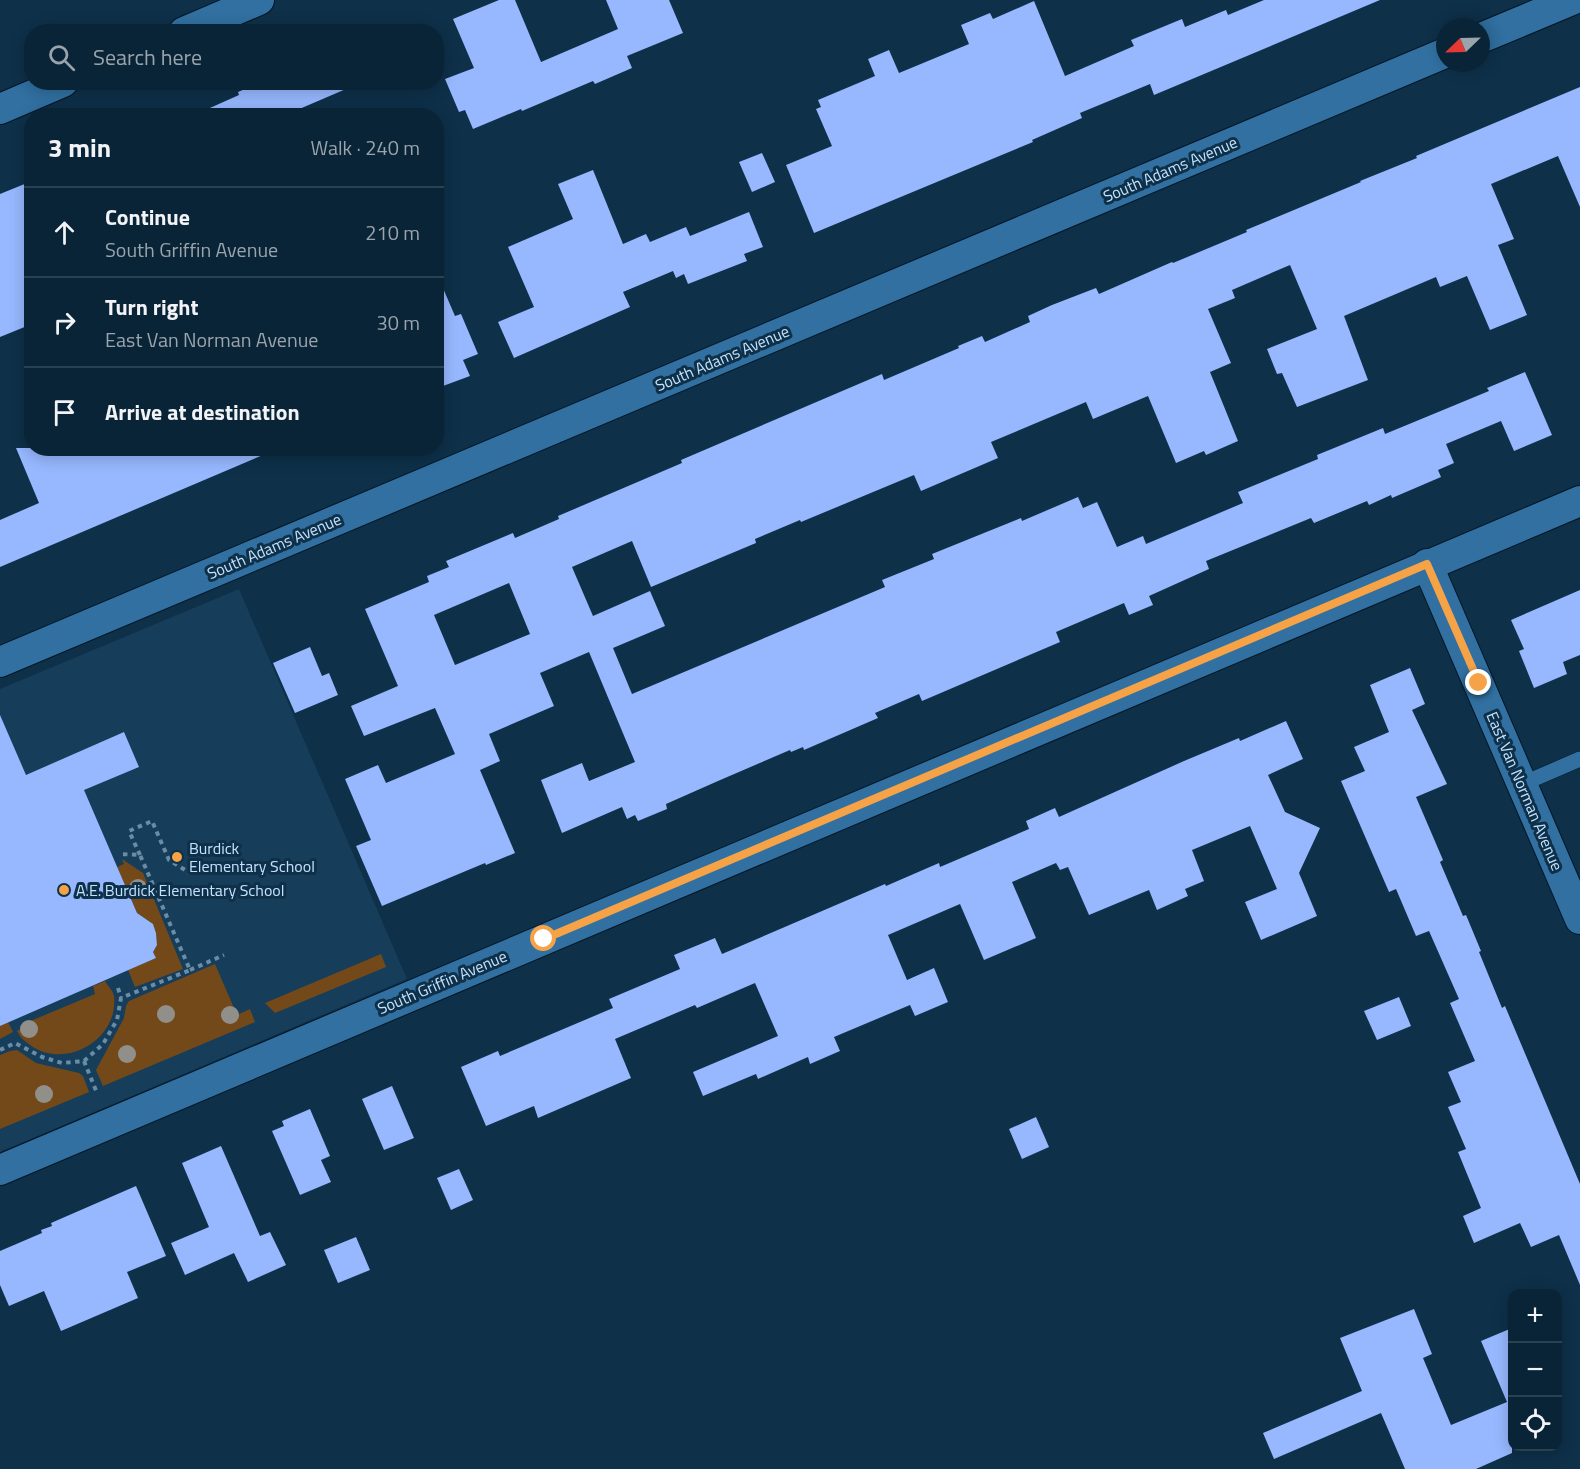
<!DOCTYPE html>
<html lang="en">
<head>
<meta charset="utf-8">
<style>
	:root { --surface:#0a2437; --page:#183042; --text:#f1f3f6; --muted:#99a4ad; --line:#2a4152 }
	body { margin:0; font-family:"Titillium Web",sans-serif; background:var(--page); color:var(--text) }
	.controls { position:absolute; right:18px; bottom:18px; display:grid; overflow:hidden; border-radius:12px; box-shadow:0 3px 15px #0003 }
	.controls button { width:54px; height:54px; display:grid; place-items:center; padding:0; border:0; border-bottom:2px solid var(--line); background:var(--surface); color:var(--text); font:30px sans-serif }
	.compass { position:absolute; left:1436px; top:18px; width:54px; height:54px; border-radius:50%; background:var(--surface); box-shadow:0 3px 15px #0003; rotate:247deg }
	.stop { position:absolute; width:18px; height:18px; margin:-14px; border:4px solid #f6a247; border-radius:50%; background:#fff }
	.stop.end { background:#f6a247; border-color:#fff; box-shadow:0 2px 6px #0008 }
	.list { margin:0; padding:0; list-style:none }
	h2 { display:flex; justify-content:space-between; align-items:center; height:78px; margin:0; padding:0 24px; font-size:26px }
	h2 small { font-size:20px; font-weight:400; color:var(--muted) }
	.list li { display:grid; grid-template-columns:39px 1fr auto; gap:18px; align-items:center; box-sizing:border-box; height:90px; padding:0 24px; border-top:2px solid var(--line) }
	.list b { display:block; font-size:22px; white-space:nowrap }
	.list p { margin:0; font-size:20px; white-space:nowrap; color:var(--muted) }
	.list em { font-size:20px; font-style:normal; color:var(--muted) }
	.icon { flex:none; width:33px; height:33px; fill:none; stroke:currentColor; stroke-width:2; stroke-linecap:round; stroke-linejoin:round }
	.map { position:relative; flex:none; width:1580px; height:1469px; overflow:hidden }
	.search { position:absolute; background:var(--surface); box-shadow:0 3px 15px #0003; left:24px; top:24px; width:420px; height:66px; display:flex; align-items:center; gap:15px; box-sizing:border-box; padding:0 21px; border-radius:24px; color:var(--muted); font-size:22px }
	.panel { position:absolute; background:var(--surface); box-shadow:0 3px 15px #0003; left:24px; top:108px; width:420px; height:348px; border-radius:24px }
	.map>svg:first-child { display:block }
</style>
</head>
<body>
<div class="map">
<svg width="1580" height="1469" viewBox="0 0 1580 1469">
	<rect width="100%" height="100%" fill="#0e3049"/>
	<path fill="#163d59" d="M 239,589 L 407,979 L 0,1152 L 0,689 Z"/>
	<g fill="#74491a">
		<path d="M 122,859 L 143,873 L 183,969 L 135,987 L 128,970 L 156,958 L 153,952 L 157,945 L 156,933 L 153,924 L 137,913 L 117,867 L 124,864 Z"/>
		<path d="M 381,954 L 386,967 L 275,1013 L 265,1003 Z"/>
		<path d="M 215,964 L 237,1015 L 250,1009 L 255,1022 L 103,1086 L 96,1070 L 124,1018 L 126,1006 L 129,1001 Z"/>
		<path d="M 105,981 C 108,987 113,990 114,996 C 119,1038 68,1069 33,1047 C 26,1042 21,1039 17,1031 L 22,1028 L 21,1025 L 95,994 L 93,986 Z"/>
		<path d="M 8,1022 L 13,1032 L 0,1039 L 0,1026 Z"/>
		<path d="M 17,1050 L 36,1063 L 79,1073 L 83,1076 L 89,1092 L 0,1129 L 0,1055 L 10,1051 Z"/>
	</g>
	<g fill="#97b8ff" fill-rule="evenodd">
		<path d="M 499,0 L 515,0 L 541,62 L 618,29 L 606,0 L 669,0 L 683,33 L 627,56 L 632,68 L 595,84 L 593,81 L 522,111 L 521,109 L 473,129 L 465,110 L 459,112 L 445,79 L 474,68 L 453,19 Z"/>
		<path d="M 1264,0 L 1380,0 L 1154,95 L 1150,84 L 1080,113 L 1082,118 L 1032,140 L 1033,142 L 814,233 L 786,165 L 832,146 L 816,109 L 821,107 L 818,100 L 875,76 L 868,59 L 889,50 L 899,73 L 969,44 L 961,25 L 990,13 L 993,19 L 1034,1 L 1065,76 L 1134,46 L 1131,40 L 1182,19 L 1185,27 L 1226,10 L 1228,15 Z"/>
		<path d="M 261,82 L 360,82 L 360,83 L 283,116 L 192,116 L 239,95 L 238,92 Z"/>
		<path d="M 1580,87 L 1580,207 L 1558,156 L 1491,184 L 1514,239 L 1498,245 L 1527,315 L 1490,330 L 1467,276 L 1440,287 L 1436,277 L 1344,316 L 1368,380 L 1297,407 L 1282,373 L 1277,374 L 1267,349 L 1317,329 L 1290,265 L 1232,290 L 1235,298 L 1208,309 L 1231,363 L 1210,372 L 1238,441 L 1206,455 L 1204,451 L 1176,463 L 1148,396 L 1093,419 L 1086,402 L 991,442 L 998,458 L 921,491 L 914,475 L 801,522 L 800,520 L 755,539 L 756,543 L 651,587 L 632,541 L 572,567 L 593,616 L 650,591 L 665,626 L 613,648 L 632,694 L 885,587 L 882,580 L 934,559 L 932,554 L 1021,518 L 1022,521 L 1078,497 L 1083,508 L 1097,502 L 1117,547 L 1143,536 L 1146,544 L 1243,503 L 1238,492 L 1318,459 L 1317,455 L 1383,428 L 1385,434 L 1489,391 L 1487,388 L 1525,372 L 1552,435 L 1514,451 L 1501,421 L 1446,444 L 1454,463 L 1438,470 L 1441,477 L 1392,498 L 1391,495 L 1369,505 L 1367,501 L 1314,523 L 1311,518 L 1206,561 L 1209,569 L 1149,596 L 1153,605 L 1129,615 L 1124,603 L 1056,632 L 1060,642 L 922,701 L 919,694 L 875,713 L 878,718 L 804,750 L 803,747 L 791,752 L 790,750 L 718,781 L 666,804 L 667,809 L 638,821 L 635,815 L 627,819 L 622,807 L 562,833 L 541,780 L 582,763 L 589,781 L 635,762 L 589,652 L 540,673 L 554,706 L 489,734 L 500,761 L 480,770 L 515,853 L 486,865 L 485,863 L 382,906 L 356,846 L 371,840 L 345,779 L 378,765 L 386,783 L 455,754 L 435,708 L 364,736 L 351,706 L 398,686 L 365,609 L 429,582 L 427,576 L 449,567 L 446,561 L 513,533 L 515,538 L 559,519 L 558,516 L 682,463 L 681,460 L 882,374 L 884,380 L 959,348 L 958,346 L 982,336 L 985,342 L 1030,322 L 1028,316 L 1052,305 L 1096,288 L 1099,294 L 1172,262 L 1173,263 L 1247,232 L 1246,230 L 1361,182 L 1360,181 L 1417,158 L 1416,156 ZM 509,583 L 530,634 L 455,665 L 434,615 Z"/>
		<path d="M 762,153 L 775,182 L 752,192 L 739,162 Z"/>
		<path d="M 593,170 L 623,244 L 646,234 L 650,242 L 686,227 L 690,236 L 749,212 L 763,247 L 744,254 L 747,261 L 688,284 L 684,274 L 676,278 L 673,271 L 623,292 L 630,307 L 514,358 L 498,322 L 534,307 L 508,247 L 573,219 L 558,184 Z"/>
		<path d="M 32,181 L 32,324 L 0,337 L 0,194 Z"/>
		<path d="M 436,272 L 455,316 L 461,314 L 478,354 L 463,360 L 470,376 L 443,386 L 436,369 Z"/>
		<path d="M 16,448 L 277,448 L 277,449 L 0,567 L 0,520 L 39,503 Z"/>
		<path d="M 1580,590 L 1580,655 L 1563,662 L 1567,674 L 1534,688 L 1519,651 L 1524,649 L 1511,620 Z"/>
		<path d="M 310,647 L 322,676 L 329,673 L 338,695 L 295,713 L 273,663 Z"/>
		<path d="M 1410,668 L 1425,704 L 1412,710 L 1447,784 L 1416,797 L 1443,860 L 1440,862 L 1463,916 L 1466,915 L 1481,951 L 1479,952 L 1502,1008 L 1505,1006 L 1580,1184 L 1580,1285 L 1559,1235 L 1531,1247 L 1520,1223 L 1474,1243 L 1463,1216 L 1481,1208 L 1458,1152 L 1466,1149 L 1448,1107 L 1461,1102 L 1448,1072 L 1475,1061 L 1450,1003 L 1459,999 L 1429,931 L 1416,936 L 1396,889 L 1389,892 L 1341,781 L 1365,771 L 1354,747 L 1389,732 L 1370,685 Z"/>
		<path d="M 0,715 L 26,775 L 124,732 L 139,767 L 84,790 L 137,913 L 153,924 L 156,933 L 157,945 L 153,952 L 156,958 L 0,1026 Z"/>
		<path d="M 1286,721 L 1303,759 L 1268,775 L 1285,812 L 1320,828 L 1299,873 L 1317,916 L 1261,940 L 1245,902 L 1277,889 L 1250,826 L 1192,850 L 1204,881 L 1185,889 L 1188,896 L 1157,910 L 1149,890 L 1089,915 L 1068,867 L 1060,870 L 1056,863 L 1012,882 L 1036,938 L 984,960 L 960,904 L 888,935 L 907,980 L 934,968 L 948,1002 L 915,1016 L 910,1005 L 834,1037 L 840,1051 L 810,1064 L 808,1057 L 758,1079 L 756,1074 L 703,1096 L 693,1072 L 778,1036 L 755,983 L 697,1008 L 695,1005 L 615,1039 L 631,1078 L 538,1118 L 534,1106 L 486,1126 L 461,1067 L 498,1051 L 500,1056 L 613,1008 L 609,999 L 680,969 L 674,955 L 715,938 L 722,954 L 885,884 L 886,886 L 939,863 L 940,867 L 1029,829 L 1026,821 L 1055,808 L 1059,817 L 1184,761 L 1239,738 L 1240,741 Z"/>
		<path d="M 1399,997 L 1411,1026 L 1377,1040 L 1364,1011 Z"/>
		<path d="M 392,1086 L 414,1138 L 384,1150 L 362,1099 Z"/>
		<path d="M 310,1109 L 330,1156 L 321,1160 L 331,1182 L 300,1195 L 272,1131 L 284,1126 L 282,1121 Z"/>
		<path d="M 1036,1117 L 1049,1147 L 1022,1159 L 1009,1129 Z"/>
		<path d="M 221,1146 L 260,1236 L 270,1232 L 286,1265 L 248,1282 L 234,1253 L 185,1275 L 171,1243 L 209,1227 L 182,1163 Z"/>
		<path d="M 459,1169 L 473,1200 L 451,1210 L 437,1178 Z"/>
		<path d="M 136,1186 L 166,1256 L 127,1272 L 138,1298 L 61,1331 L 44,1291 L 9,1306 L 0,1285 L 0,1251 L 42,1233 L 41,1230 L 52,1226 L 51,1223 Z"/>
		<path d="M 356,1237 L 370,1270 L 338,1283 L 324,1250 Z"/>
		<path d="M 1414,1309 L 1432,1354 L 1423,1358 L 1451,1425 L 1507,1402 L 1481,1341 L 1512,1328 L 1512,1453 L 1476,1469 L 1405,1469 L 1381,1413 L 1274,1459 L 1263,1433 L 1362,1391 L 1340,1338 Z"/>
	</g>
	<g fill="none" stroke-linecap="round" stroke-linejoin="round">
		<defs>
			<path id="lane" d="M 1522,784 L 1580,759"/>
			<g id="street">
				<path d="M 184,32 L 259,0"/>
				<path d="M 1481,38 L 1572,0"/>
				<path d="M 0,109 L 63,82"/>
				<path d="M 1427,564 L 1580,919"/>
				<path d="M 0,662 L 1445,53"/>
				<path d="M 0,1170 L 1580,501"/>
			</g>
		</defs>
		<use href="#lane" stroke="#041726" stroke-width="16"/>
		<use href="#street" stroke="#041726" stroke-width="32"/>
		<g stroke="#6b8ca6" stroke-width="4" stroke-dasharray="4.5 4.5" stroke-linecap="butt">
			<path d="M 140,855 L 129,831 L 152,821 L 169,860 L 190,873"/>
			<path d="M 190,970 L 224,955"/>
			<path d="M 118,988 L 121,998"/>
			<path d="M 0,1050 L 15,1043 L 42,1057 L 62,1063 L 84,1061 L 103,1044 L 117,1020 L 121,998 L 190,970 L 140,855 L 120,854"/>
			<path d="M 84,1061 L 97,1093"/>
		</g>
		<use href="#lane" stroke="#3170a1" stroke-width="15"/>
		<use href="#street" stroke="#3170a1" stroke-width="30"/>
	</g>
	<g fill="#918f89">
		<circle cx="138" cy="888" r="9"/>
		<circle cx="166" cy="1014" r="9"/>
		<circle cx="230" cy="1015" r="9"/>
		<circle cx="29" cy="1029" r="9"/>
		<circle cx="127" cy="1054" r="9"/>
		<circle cx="44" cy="1094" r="9"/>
	</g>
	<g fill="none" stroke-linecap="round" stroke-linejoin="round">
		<path stroke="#f6a247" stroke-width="8" d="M 544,939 L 1427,564 L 1479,683"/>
	</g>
	<g fill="#f6a247" stroke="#0e3049" stroke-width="2">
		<circle cx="177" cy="857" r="6"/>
		<circle cx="64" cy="890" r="6"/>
	</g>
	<g text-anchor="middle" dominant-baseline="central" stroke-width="6" stroke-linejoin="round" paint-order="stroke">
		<g font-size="16" fill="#c3e2fe" stroke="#0e3049">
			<text transform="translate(1170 169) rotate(-23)">South Adams Avenue</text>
			<text transform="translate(722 358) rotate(-23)">South Adams Avenue</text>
			<text transform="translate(274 546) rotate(-23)">South Adams Avenue</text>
			<text transform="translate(1525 791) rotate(67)">East Van Norman Avenue</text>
			<text transform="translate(442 982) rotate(-23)">South Griffin Avenue</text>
		</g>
		<g font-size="16" fill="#c3e2fe" stroke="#0e3049" text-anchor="start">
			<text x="189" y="848">Burdick<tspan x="189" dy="18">Elementary School</tspan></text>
			<text x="76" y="890">A.E. Burdick Elementary School</text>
		</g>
	</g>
</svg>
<div class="controls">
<button>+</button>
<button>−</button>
<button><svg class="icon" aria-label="locate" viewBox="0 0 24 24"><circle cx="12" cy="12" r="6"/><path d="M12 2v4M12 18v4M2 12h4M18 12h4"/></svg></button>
</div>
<svg class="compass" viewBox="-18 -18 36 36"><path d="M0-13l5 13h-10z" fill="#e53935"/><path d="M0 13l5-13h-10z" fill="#99a4ad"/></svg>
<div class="stop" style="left:544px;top:939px"></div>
<div class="stop end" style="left:1479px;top:683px"></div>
<div class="search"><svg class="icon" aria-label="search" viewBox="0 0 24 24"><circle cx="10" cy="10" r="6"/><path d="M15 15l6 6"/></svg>Search here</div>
<section class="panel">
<h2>3 min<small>Walk · 240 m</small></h2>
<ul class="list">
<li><svg class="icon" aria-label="ahead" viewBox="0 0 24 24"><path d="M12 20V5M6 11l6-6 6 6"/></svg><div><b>Continue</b><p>South Griffin Avenue</p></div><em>210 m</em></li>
<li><svg class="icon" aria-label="right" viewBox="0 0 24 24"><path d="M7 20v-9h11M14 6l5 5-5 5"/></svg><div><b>Turn right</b><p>East Van Norman Avenue</p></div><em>30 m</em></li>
<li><svg class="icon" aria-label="arrive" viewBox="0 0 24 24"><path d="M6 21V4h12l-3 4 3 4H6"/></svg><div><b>Arrive at destination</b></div></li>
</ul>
</section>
</div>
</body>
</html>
